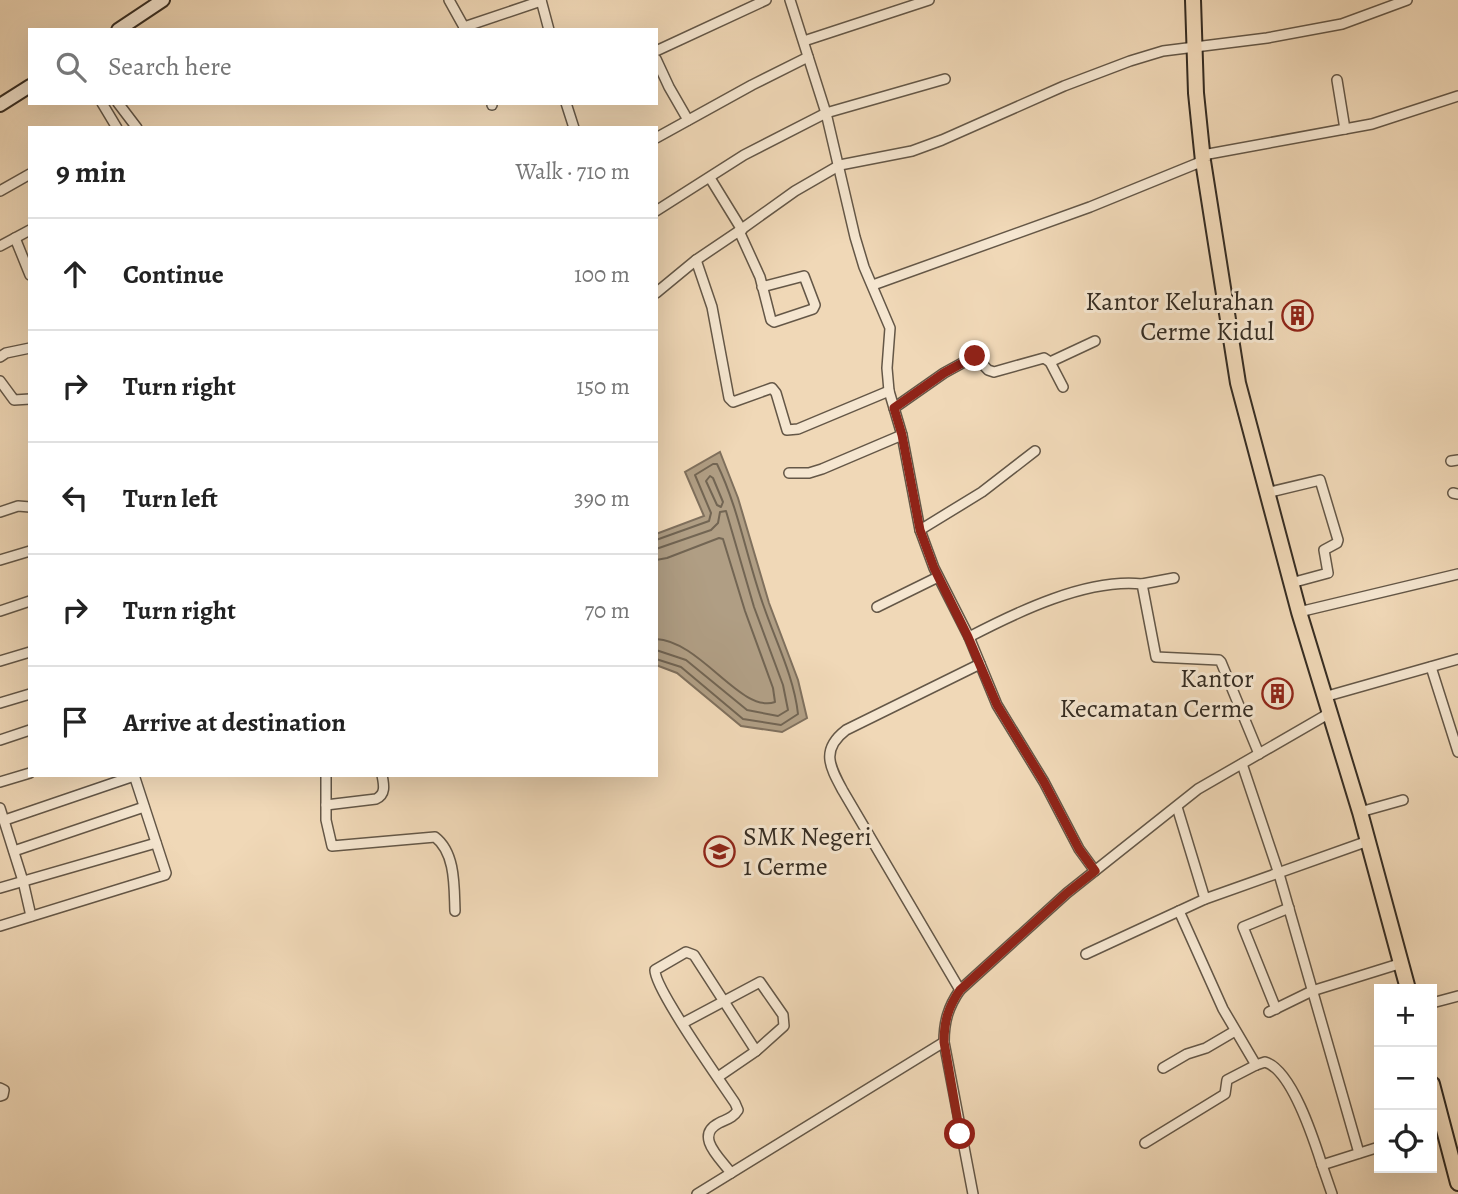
<!DOCTYPE html>
<html lang="en">
<head>
<meta charset="utf-8">
<style>
	:root { --surface:#fff; --page:#f6f6f6; --text:#222; --muted:#767676; --line:#e0e0e0 }
	body { margin:0; font-family:Alegreya,serif; background:var(--page); color:var(--text) }
	.controls { position:absolute; right:21px; bottom:21px; display:grid; overflow:hidden; border-radius:0px; box-shadow:0 7px 28px #0002 }
	.controls button { width:63px; height:63px; display:grid; place-items:center; padding:0; border:0; border-bottom:2px solid var(--line); background:var(--surface); color:var(--text); font:35px sans-serif }
	.stop { position:absolute; width:21px; height:21px; margin:-16px; border:5px solid #8f2418; border-radius:50%; background:#fff }
	.stop.end { background:#8f2418; border-color:#fff; box-shadow:0 2px 7px #0008 }
	.list { margin:0; padding:0; list-style:none }
	h2 { display:flex; justify-content:space-between; align-items:center; height:91px; margin:0; padding:0 28px; font-size:30px }
	h2 small { font-size:23px; font-weight:400; color:var(--muted) }
	.list li { display:grid; grid-template-columns:46px 1fr auto; gap:21px; align-items:center; box-sizing:border-box; height:112px; padding:0 28px; border-top:2px solid var(--line) }
	.list b { display:block; font-size:26px; white-space:nowrap }
	.list em { font-size:23px; font-style:normal; color:var(--muted) }
	.icon { flex:none; width:38px; height:38px; fill:none; stroke:currentColor; stroke-width:2; stroke-linecap:round; stroke-linejoin:round }
	.map { position:relative; flex:none; width:1458px; height:1194px; overflow:hidden }
	.search { position:absolute; background:var(--surface); box-shadow:0 7px 28px #0002; left:28px; top:28px; width:630px; height:77px; display:flex; align-items:center; gap:18px; box-sizing:border-box; padding:0 24px; border-radius:0px; color:var(--muted); font-size:26px }
	.panel { position:absolute; background:var(--surface); box-shadow:0 7px 28px #0002; left:28px; top:126px; width:630px; height:651px; border-radius:0px }
	.map>svg:first-child { display:block }
</style>
</head>
<body>
<div class="map">
<svg width="1458" height="1194" viewBox="0 0 1458 1194">
	<rect width="100%" height="100%" fill="#f0d8b7"/>
	<filter id="stains"><feTurbulence type="fractalNoise" baseFrequency=".00286" numOctaves="4"/><feColorMatrix values="0 0 0 0 .2 0 0 0 0 .09 0 0 0 0 .02 0 0 0 .5 -.17"/></filter>
	<radialGradient id="worn" r=".72"><stop offset=".6" stop-color="#630" stop-opacity="0"/><stop offset="1" stop-color="#630" stop-opacity=".3"/></radialGradient>
	<path fill="#b09e84" stroke="#7f705d" stroke-width="2" d="M 720,452 L 738,498 L 769,603 L 798,680 L 807,718 L 782,732 L 741,726 L 677,673 L 656,665 L 656,534 L 704,516 L 685,472 Z"/>
	<g fill="none" stroke-linecap="round" stroke-linejoin="round">
		<g stroke="#726553" stroke-width="2">
			<path d="M 710,476 L 713,478 L 723,502 L 721,507 L 717,505 L 706,481 Z"/>
			<path d="M 656,540 L 709,521 L 711,513 L 695,475 L 713,464 L 717,464 C 739,509 747,560 764,607 C 776,642 794,677 798,714 L 781,725 L 743,719 L 681,667 L 656,659"/>
			<path d="M 656,549 L 711,530 L 718,523 L 720,512 L 726,511 L 754,607 L 783,685 L 788,710 L 778,716 L 747,710 L 686,660 L 656,650"/>
			<path d="M 656,560 L 667,558 L 719,538 L 723,539 L 745,611 L 773,688 L 775,702 C 741,714 701,641 656,639"/>
		</g>
		<defs>
			<g id="minor">
				<path d="M 449,0 L 464,27"/>
				<path d="M 541,0 L 549,30"/>
				<path d="M 790,0 L 826,113 L 855,237 L 864,267 L 890,328 L 887,368 L 889,391 L 902,435 L 920,530 L 934,568 L 969,637 L 997,705 L 1044,782 L 1079,849 L 1095,871"/>
				<path d="M 465,30 L 464,27 L 541,1"/>
				<path d="M 804,41 L 929,0"/>
				<path d="M 656,51 L 766,0"/>
				<path d="M 656,59 L 669,87 L 688,120"/>
				<path d="M 1337,80 L 1345,129"/>
				<path d="M 102,103 L 117,128"/>
				<path d="M 118,103 L 137,128"/>
				<path d="M 492,103 L 492,105"/>
				<path d="M 566,103 L 574,128"/>
				<path d="M 656,138 L 752,85 L 808,57"/>
				<path d="M 1203,155 L 1372,124 L 1458,96"/>
				<path d="M 710,178 L 742,230"/>
				<path d="M 0,191 L 30,174"/>
				<path d="M 656,211 L 744,155 L 826,113 L 945,79"/>
				<path d="M 739,231 L 795,191 L 840,165 L 912,151 L 942,140 L 1064,86 L 1130,61 L 1163,51 L 1267,38 L 1342,24 L 1407,0"/>
				<path d="M 15,238 L 30,275"/>
				<path d="M 0,246 L 30,230"/>
				<path d="M 696,260 L 739,231 L 760,277 L 771,320 L 774,322 L 813,309 L 815,305 L 804,276 L 762,287"/>
				<path d="M 873,285 L 1090,207 L 1203,161"/>
				<path d="M 656,293 L 696,260 L 712,307 L 729,398 L 733,402 L 772,388 L 776,393 L 787,430 L 798,429 L 889,391"/>
				<path d="M 0,357 L 6,353 L 30,348"/>
				<path d="M 1050,362 L 1095,341"/>
				<path d="M 0,381 L 14,400 L 30,399"/>
				<path d="M 894,408 L 944,373 L 975,356 L 988,370 L 994,372 L 1044,358 L 1050,362 L 1063,387"/>
				<path d="M 1451,461 L 1458,460"/>
				<path d="M 789,473 L 809,473 L 822,469 L 902,435"/>
				<path d="M 1266,493 L 1320,480 L 1338,540 L 1337,543 L 1324,550 L 1328,573 L 1291,583"/>
				<path d="M 1453,493 L 1458,494"/>
				<path d="M 0,512 L 18,506 L 30,507"/>
				<path d="M 920,530 L 982,492 L 1035,451"/>
				<path d="M 0,560 L 30,551"/>
				<path d="M 1142,584 L 1174,578"/>
				<path d="M 877,607 L 938,577"/>
				<path d="M 0,611 L 30,601"/>
				<path d="M 1299,612 L 1458,574"/>
				<path d="M 969,637 C 1017,612 1087,578 1142,584 L 1156,657 L 1219,660 L 1221,662 L 1259,754"/>
				<path d="M 0,661 L 30,652"/>
				<path d="M 1431,667 L 1458,752"/>
				<path d="M 1324,697 L 1458,659"/>
				<path d="M 0,703 L 30,694"/>
				<path d="M 0,740 L 30,730"/>
				<path d="M 1242,764 L 1279,874 L 1359,1153"/>
				<path d="M 326,775 L 326,820 L 332,846 L 435,837 C 456,853 454,888 455,911"/>
				<path d="M 0,782 L 30,773"/>
				<path d="M 326,805 L 376,799 C 386,794 384,785 382,775"/>
				<path d="M 1177,807 L 1205,899"/>
				<path d="M 0,808 L 23,881 L 31,916"/>
				<path d="M 1360,812 L 1403,800"/>
				<path d="M 5,820 L 134,776"/>
				<path d="M 14,851 L 144,807"/>
				<path d="M 0,888 L 156,843"/>
				<path d="M 1179,911 L 1223,1009 L 1256,1065"/>
				<path d="M 0,926 L 165,875 L 166,873 L 134,775"/>
				<path d="M 1086,954 L 1205,899 L 1368,841"/>
				<path d="M 960,990 L 843,791 C 830,767 820,750 846,730 L 980,664"/>
				<path d="M 1432,1003 L 1458,996"/>
				<path d="M 1276,1009 L 1243,927 L 1289,908"/>
				<path d="M 1269,1012 L 1312,991 L 1402,963"/>
				<path d="M 683,1023 L 760,982 L 783,1015 L 784,1026 L 756,1051 L 718,1077"/>
				<path d="M 1163,1068 L 1187,1054 L 1206,1048 L 1235,1031"/>
				<path d="M 0,1088 L 4,1090 L 3,1095 L 0,1096"/>
				<path d="M 1145,1143 L 1225,1094 L 1227,1080 L 1256,1065 L 1265,1062 C 1292,1070 1314,1140 1322,1165 L 1379,1147"/>
				<path d="M 1322,1165 L 1332,1194"/>
				<path d="M 731,1173 C 720,1158 694,1136 719,1123 C 727,1119 733,1118 738,1110 L 735,1103 C 721,1082 654,988 655,970 L 686,952 L 694,955 L 756,1051"/>
				<path d="M 697,1194 L 944,1042"/>
				<path d="M 973,1194 L 944,1042 C 944,1022 948,1007 960,990 L 1067,893 L 1198,789 L 1328,714"/>
			</g>
			<g id="secondary">
				<path d="M 118,30 L 163,0"/>
				<path d="M 0,105 L 30,86"/>
			</g>
			<g id="trunk">
				<path d="M 1193,0 L 1196,93 L 1203,161 L 1238,383 L 1299,612 L 1360,812 L 1408,989"/>
				<path d="M 1432,1084 L 1458,1183"/>
			</g>
		</defs>
		<use href="#minor" stroke="#645747" stroke-width="12"/>
		<use href="#secondary" stroke="#352c22" stroke-width="16"/>
		<use href="#trunk" stroke="#352c22" stroke-width="18"/>
		<use href="#minor" stroke="#f5e6d0" stroke-width="9"/>
		<use href="#secondary" stroke="#f5e6d0" stroke-width="12"/>
		<use href="#trunk" stroke="#f0d8b7" stroke-width="14"/>
	</g>
	<g fill="none" stroke-linecap="round" stroke-linejoin="round">
		<path stroke="#8f2418" stroke-width="9" d="M 960,1134 L 944,1042 C 944,1022 948,1007 960,990 L 1067,893 L 1095,871 L 1079,849 L 1044,782 L 997,705 L 968,637 L 934,568 L 920,530 L 902,435 L 894,408 L 944,373 L 975,356"/>
	</g>
	<defs>
		<symbol id="building-ring" viewBox="-11 -11 22 22"><circle r="9.5" fill="#f5e6d0" stroke="#8f2418" stroke-width="1.5"/><path d="M-4-6H4V6H1V3H-1V6H-4ZM-2.5-4.3h1.7v1.8h-1.7ZM.8-4.3h1.7v1.8H.8ZM-2.5-1h1.7V.8h-1.7ZM.8-1h1.7V.8H.8Z" fill="#8f2418"/></symbol>
		<symbol id="school-ring" viewBox="-11 -11 22 22"><circle r="9.5" fill="#f5e6d0" stroke="#8f2418" stroke-width="1.5"/><path d="M0-5L7-2L0 1L-7-2ZM-4 1L0 2.5L4 1V4Q0 6-4 4Z" fill="#8f2418"/></symbol>
	</defs>
	<g fill-rule="evenodd">
		<use href="#building-ring" x="1280" y="298" width="35" height="35"/>
		<use href="#building-ring" x="1260" y="676" width="35" height="35"/>
		<use href="#school-ring" x="702" y="834" width="35" height="35"/>
	</g>
	<g text-anchor="middle" dominant-baseline="central" stroke-width="6" stroke-linejoin="round" paint-order="stroke">
		<g font-size="26" fill="#352c22" stroke="#f5e6d0" text-anchor="end">
			<text x="1274" y="301">Kantor Kelurahan<tspan x="1274" dy="30">Cerme Kidul</tspan></text>
			<text x="1254" y="678">Kantor<tspan x="1254" dy="30">Kecamatan Cerme</tspan></text>
			<text x="743" y="836" text-anchor="start">SMK Negeri<tspan x="743" dy="30">1 Cerme</tspan></text>
		</g>
	</g>
	<rect width="100%" height="100%" filter="url(#stains)"/>
	<rect width="100%" height="100%" fill="url(#worn)"/>
</svg>
<div class="controls">
<button>+</button>
<button>−</button>
<button><svg class="icon" aria-label="locate" viewBox="0 0 24 24"><circle cx="12" cy="12" r="6"/><path d="M12 2v4M12 18v4M2 12h4M18 12h4"/></svg></button>
</div>
<div class="stop" style="left:960px;top:1134px"></div>
<div class="stop end" style="left:975px;top:356px"></div>
<div class="search"><svg class="icon" aria-label="search" viewBox="0 0 24 24"><circle cx="10" cy="10" r="6"/><path d="M15 15l6 6"/></svg>Search here</div>
<section class="panel">
<h2>9 min<small>Walk · 710 m</small></h2>
<ul class="list">
<li><svg class="icon" aria-label="ahead" viewBox="0 0 24 24"><path d="M12 20V5M6 11l6-6 6 6"/></svg><div><b>Continue</b></div><em>100 m</em></li>
<li><svg class="icon" aria-label="right" viewBox="0 0 24 24"><path d="M7 20v-9h11M14 6l5 5-5 5"/></svg><div><b>Turn right</b></div><em>150 m</em></li>
<li><svg class="icon" aria-label="left" viewBox="0 0 24 24"><path d="M17 20v-9H6M10 6l-5 5 5 5"/></svg><div><b>Turn left</b></div><em>390 m</em></li>
<li><svg class="icon" aria-label="right" viewBox="0 0 24 24"><path d="M7 20v-9h11M14 6l5 5-5 5"/></svg><div><b>Turn right</b></div><em>70 m</em></li>
<li><svg class="icon" aria-label="arrive" viewBox="0 0 24 24"><path d="M6 21V4h12l-3 4 3 4H6"/></svg><div><b>Arrive at destination</b></div></li>
</ul>
</section>
</div>
</body>
</html>
